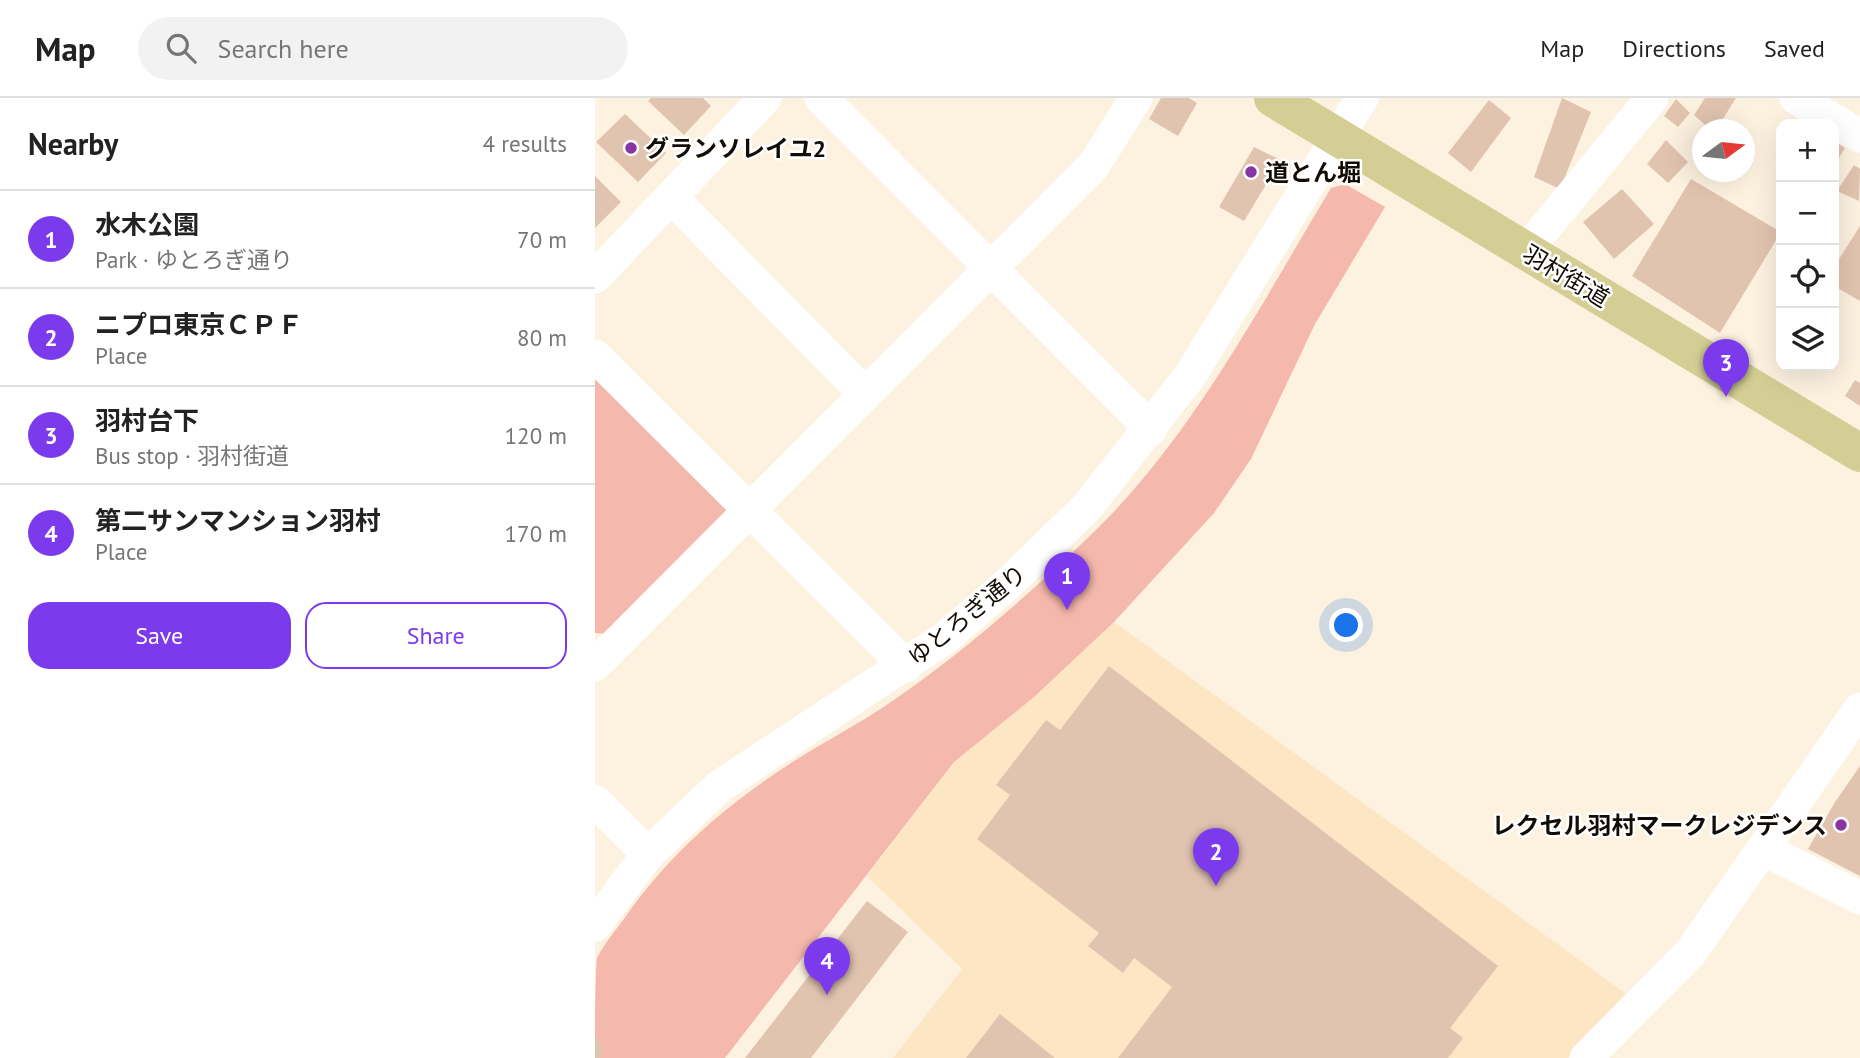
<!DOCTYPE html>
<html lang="en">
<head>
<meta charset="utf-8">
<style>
	:root { --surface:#fff; --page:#f2f2f2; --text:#222; --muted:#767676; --line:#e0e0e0; --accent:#7c3aed }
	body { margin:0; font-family:"PT Sans","Noto Sans JP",sans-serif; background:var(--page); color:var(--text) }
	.controls { position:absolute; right:21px; top:21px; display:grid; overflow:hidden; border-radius:14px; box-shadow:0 7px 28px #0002 }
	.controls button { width:63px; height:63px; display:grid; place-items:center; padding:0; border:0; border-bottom:2px solid var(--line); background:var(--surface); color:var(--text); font:35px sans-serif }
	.compass { position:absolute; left:1097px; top:21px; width:63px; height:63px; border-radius:50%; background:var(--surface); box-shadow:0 7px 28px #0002; rotate:75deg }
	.you { position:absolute; left:752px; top:528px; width:24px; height:24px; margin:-18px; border:5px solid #fff; border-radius:50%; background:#1a73e8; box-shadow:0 0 0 10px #1a73e833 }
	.badge { display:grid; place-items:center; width:46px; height:46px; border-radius:50%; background:var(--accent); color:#fff; font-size:23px; font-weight:700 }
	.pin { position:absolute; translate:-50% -58px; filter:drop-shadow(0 2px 4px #0008) }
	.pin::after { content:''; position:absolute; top:37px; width:24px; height:21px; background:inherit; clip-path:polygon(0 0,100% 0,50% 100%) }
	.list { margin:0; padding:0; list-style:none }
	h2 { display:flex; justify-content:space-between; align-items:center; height:91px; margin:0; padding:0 28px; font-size:30px }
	h2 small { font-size:23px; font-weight:400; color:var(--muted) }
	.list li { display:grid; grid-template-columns:46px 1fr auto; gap:21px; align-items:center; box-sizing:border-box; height:98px; padding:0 28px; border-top:2px solid var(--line) }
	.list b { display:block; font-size:26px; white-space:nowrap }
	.list p { margin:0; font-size:23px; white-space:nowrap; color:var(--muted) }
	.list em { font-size:23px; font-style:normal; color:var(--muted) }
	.actions { display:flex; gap:14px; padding:21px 28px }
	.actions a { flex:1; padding:16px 0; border:2px solid var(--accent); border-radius:21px; text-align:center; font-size:24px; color:var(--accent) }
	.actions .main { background:var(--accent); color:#fff }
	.icon { flex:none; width:38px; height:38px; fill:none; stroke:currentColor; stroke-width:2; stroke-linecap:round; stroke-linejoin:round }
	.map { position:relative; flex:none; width:1265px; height:960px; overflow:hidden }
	header { display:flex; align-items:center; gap:42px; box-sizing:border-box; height:98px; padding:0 35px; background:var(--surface); border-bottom:2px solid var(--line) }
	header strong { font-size:33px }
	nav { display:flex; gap:38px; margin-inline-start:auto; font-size:24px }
	.search { width:490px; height:63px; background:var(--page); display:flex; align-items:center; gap:18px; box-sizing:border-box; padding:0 24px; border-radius:38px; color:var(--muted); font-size:26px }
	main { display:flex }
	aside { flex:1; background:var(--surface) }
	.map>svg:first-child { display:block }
</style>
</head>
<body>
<header>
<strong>Map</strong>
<div class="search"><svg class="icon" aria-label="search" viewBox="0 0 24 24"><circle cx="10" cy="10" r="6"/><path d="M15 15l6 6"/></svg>Search here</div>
<nav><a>Map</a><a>Directions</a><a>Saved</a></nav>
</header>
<main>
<aside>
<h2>Nearby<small>4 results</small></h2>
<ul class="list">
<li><span class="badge">1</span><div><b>水木公園</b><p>Park · ゆとろぎ通り</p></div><em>70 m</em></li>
<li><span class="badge">2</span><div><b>ニプロ東京ＣＰＦ</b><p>Place</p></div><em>80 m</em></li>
<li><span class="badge">3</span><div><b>羽村台下</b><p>Bus stop · 羽村街道</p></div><em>120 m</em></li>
<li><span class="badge">4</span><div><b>第二サンマンション羽村</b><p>Place</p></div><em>170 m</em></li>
</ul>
<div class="actions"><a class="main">Save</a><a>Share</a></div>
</aside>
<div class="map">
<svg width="1265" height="960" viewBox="0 0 1265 960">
	<rect width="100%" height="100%" fill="#fdf2e0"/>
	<path fill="#fde6c3" d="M 519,524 L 1034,898 L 973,960 L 298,960 L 367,871 L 272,778 L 359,664 L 439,599 Z"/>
	<g fill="#f5b8ac">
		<path d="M 750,86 L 790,109 L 720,226 L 656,361 L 619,415 L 519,524 L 439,599 L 359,664 L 130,960 L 0,960 C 0,941 0,872 2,860 C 9,846 20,833 29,821 C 71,760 125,712 187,671 C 221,648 259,629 293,606 C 368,555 437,494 502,431 C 600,334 666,206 736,90 Z"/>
		<path d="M 0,275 L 133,407 L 132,417 L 17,536 L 0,535 Z"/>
	</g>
	<g fill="#e1c4b0">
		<path d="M 56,0 L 108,0 L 116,8 L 89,37 L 53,3 Z"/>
		<path d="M 566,0 L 594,0 L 602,5 L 583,38 L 554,21 Z"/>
		<path d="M 967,0 L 996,14 L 965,91 L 939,79 Z"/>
		<path d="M 1110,0 L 1141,0 L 1121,32 L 1116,32 L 1099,17 Z"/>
		<path d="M 1081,1 L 1095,15 L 1083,29 L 1069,18 Z"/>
		<path d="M 894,2 L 916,20 L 876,74 L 853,55 Z"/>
		<path d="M 30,16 L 71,55 L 43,84 L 1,44 Z"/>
		<path d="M 1071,42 L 1093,64 L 1073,85 L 1052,66 Z"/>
		<path d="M 1239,43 L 1250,50 L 1239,68 Z"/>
		<path d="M 659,49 L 686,62 L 649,123 L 624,109 Z"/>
		<path d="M 1259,67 L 1265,71 L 1264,103 L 1242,93 Z"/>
		<path d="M 0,78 L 26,104 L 0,130 Z"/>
		<path d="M 1096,81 L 1186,134 L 1125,235 L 1037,178 Z"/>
		<path d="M 1027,91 L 1059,126 L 1019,161 L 988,124 Z"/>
		<path d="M 1265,128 L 1265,203 L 1239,188 L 1239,169 Z"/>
		<path d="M 1260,282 L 1265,285 L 1265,308 L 1250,298 Z"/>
		<path d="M 514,568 L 903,868 L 855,930 L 868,940 L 853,960 L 523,960 L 577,889 L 539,860 L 528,875 L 493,848 L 504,835 L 382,741 L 415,697 L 401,687 L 451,622 L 465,632 Z"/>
		<path d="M 1265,668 L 1265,778 L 1213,751 L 1240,704 Z"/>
		<path d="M 272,803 L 313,834 L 216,960 L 150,960 Z"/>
		<path d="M 405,916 L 460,960 L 371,960 Z"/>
		<path d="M 0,937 L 8,950 L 6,960 L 0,960 Z"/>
	</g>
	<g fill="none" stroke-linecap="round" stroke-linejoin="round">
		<g stroke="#fff" stroke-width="33">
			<path d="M 226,0 L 556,331"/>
			<path d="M 1201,0 L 1265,38"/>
			<path d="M 76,99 L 270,296"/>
			<path d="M 931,153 L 1057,0"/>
			<path d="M 0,179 L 170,0"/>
			<path d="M 0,258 L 311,568"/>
			<path d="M 0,567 L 499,67 L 541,0"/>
			<path d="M 0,703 L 53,756"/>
			<path d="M 1168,751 L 1265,800"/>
			<path d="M 0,827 L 53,756 L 125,688 L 350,540 L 416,483 L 492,409 L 594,279 L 767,0"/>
			<path d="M 991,960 L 1096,854 L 1265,611"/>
		</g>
		<path stroke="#d4ce94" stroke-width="38" d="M 678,0 L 1265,355"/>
	</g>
	<g fill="#8834a3" stroke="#fff" stroke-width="2.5">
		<circle cx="36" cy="50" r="7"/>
		<circle cx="656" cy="74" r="7"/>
		<circle cx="1246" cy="727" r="7"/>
	</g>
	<g text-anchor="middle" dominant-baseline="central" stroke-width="5" stroke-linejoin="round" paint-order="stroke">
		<g font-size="24" font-weight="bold" fill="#120c04" stroke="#fff" text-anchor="start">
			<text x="50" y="50">グランソレイユ2</text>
			<text x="670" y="74">道とん堀</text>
			<text x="1232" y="727" text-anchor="end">レクセル羽村マークレジデンス</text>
		</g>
		<g font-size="24" fill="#120c04" stroke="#fff">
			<text transform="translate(971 178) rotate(31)">羽村街道</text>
			<text transform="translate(372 517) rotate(-39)">ゆとろぎ通り</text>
		</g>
	</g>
</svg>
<div class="controls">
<button>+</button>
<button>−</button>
<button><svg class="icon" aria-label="locate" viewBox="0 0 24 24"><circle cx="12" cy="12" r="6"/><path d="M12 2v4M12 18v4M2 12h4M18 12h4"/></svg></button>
<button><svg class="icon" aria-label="layers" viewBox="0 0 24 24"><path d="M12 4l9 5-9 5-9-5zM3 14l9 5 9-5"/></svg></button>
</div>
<svg class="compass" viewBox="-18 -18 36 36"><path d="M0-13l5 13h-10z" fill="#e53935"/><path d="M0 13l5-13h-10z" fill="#767676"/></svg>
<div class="you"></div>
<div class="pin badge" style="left:472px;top:512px">1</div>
<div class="pin badge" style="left:621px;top:788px">2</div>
<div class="pin badge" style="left:1131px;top:299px">3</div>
<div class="pin badge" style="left:232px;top:897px">4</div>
</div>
</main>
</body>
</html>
